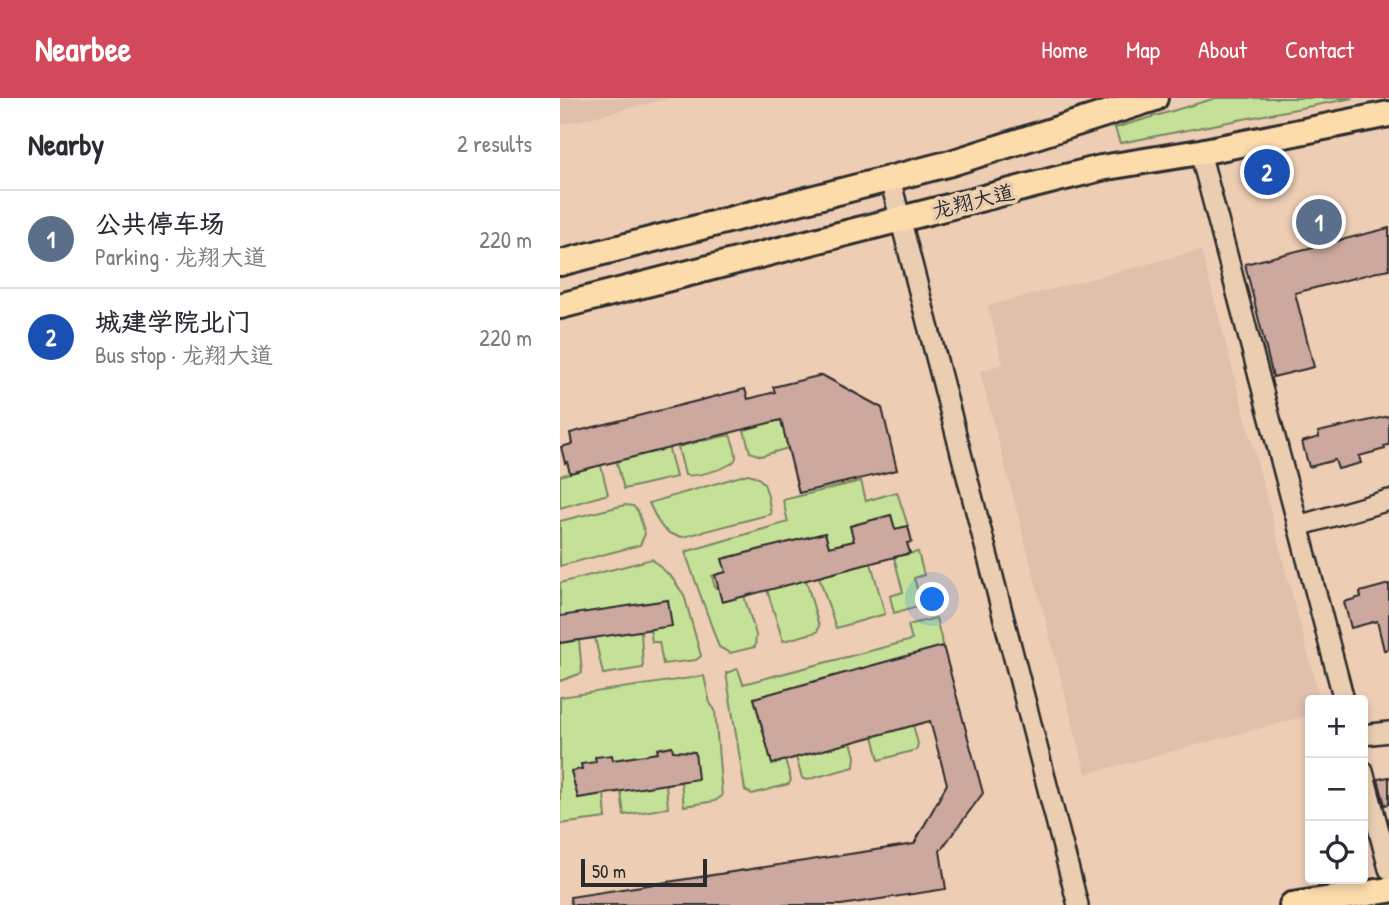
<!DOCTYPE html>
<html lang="en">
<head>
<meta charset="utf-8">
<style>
	:root { --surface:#fff; --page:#f7f7f7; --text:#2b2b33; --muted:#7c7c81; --line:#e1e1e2; --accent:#d1495b }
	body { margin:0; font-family:"Patrick Hand","LXGW WenKai TC",sans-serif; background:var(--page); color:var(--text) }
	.controls { position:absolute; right:21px; bottom:21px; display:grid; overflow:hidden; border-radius:7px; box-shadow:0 4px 10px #0003 }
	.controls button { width:63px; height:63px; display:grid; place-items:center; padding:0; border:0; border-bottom:2px solid var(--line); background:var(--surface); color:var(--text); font:35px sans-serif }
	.scale { position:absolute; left:21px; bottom:18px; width:126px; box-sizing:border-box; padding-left:7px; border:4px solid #2b2b2b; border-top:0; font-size:19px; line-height:24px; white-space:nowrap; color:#2b2b2b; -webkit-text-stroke:5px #ebceb2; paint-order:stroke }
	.you { position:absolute; left:373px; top:502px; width:24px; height:24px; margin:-18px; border:5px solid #fff; border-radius:50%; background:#1a73e8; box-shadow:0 0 0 10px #1a73e833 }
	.badge { display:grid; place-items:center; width:46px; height:46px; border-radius:50%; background:var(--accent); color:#fff; font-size:23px; font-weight:700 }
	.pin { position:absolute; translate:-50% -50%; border:4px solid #fff; box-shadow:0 2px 7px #0006 }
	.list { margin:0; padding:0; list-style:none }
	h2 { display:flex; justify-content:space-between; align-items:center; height:91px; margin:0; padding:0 28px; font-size:30px }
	h2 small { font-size:23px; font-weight:400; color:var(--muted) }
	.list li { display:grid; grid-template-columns:46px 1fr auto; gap:21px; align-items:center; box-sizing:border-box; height:98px; padding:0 28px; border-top:2px solid var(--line) }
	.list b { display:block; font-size:26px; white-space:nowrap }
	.list p { margin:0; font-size:23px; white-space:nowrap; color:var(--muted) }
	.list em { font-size:23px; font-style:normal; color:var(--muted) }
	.icon { flex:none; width:38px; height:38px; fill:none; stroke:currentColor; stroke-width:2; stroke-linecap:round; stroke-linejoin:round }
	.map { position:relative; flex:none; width:829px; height:807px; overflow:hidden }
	header { display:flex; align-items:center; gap:42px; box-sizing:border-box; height:98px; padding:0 35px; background:var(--accent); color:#fff }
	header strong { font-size:33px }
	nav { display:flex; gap:38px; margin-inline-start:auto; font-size:24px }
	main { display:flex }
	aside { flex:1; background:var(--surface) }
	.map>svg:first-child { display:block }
</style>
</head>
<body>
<header>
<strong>Nearbee</strong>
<nav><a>Home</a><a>Map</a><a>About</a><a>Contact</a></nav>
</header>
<main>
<aside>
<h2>Nearby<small>2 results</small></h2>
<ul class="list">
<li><span class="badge" style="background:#5c6f8a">1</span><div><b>公共停车场</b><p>Parking · 龙翔大道</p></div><em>220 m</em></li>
<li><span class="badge" style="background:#1a4fb4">2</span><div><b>城建学院北门</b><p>Bus stop · 龙翔大道</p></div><em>220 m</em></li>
</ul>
</aside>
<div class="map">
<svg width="829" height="807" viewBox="0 0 829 807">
	<rect width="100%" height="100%" fill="#eecdb5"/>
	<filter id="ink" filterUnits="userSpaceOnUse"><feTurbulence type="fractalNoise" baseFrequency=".0143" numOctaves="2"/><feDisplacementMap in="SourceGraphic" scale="14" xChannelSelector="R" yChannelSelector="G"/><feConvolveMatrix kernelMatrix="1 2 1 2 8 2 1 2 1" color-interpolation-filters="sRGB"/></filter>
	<g filter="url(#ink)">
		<g fill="#e0bfab">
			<path d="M 0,0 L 111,0 L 0,27 Z"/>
			<path d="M 641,152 L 760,602 L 750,602 L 750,617 L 526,676 L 420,273 L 443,266 L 428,208 Z"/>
		</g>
		<g fill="#c5e198" stroke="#788662" stroke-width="2">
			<path d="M 656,0 L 793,0 L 560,45 L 555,30 Z"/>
			<path d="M 215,295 L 228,350 L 201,358 L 190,354 L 184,332 L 199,328 L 197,317 Z"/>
			<path d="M 139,333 L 142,343 L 170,337 C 172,343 176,352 176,359 C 175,370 135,379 125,377 L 118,349 L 137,344 L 135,335 Z"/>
			<path d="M 107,343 L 116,379 L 64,391 L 56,362 Z"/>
			<path d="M 39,360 L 48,396 L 0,410 L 0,378 L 33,368 Z"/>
			<path d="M 188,376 C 209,380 207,397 211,416 L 123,439 C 101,437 98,423 89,405 Z"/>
			<path d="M 301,383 L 306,403 L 337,394 L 348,428 L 335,431 L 331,417 L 290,428 L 294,443 L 269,449 L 265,435 L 163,461 L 166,474 L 152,478 L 155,490 L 158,489 L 162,504 L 184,498 L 196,537 L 195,549 L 170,555 L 159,549 L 125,454 L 228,424 L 223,402 Z"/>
			<path d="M 65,407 L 73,408 L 78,413 L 85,436 L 80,447 L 0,468 L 0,423 Z"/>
			<path d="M 358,454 L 364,477 L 354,480 L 362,507 L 334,515 L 330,498 L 343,494 L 334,459 Z"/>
			<path d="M 92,461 L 112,480 L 124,497 L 141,558 L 136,562 L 103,566 L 99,544 L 92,544 L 90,531 L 81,533 L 83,570 L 43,576 L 35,540 L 19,542 L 22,575 L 0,583 L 0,485 Z"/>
			<path d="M 311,465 L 325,516 L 276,530 L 259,479 Z"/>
			<path d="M 246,482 L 259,528 L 257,534 L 223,543 L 207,492 Z"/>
			<path d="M 376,520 L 383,548 L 194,600 L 212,665 L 225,662 L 231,682 L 229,686 L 192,696 L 185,692 L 166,575 L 178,571 L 183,586 L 352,542 L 348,527 Z"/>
			<path d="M 144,578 L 150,605 L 155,612 L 162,698 L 155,703 L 124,708 L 121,684 L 106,686 L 108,710 L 64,717 L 61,694 L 44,696 L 46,720 L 0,726 L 0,599 Z"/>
			<path d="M 353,627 L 358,646 L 356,652 L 319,662 L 313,638 Z"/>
			<path d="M 291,644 L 295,658 L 294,669 L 246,682 L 242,680 L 236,659 Z"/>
		</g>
		<g fill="#cca89f" stroke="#2b2b2b" stroke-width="2">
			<path d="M 829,130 L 829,171 L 735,195 L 754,269 L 713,279 L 685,166 Z"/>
			<path d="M 262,277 L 322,310 L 337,372 L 239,395 L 221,322 L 10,375 L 7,364 L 5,365 L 1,349 L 12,346 L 10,335 L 185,291 L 188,301 L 215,294 L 213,289 Z"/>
			<path d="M 829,318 L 829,347 L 824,348 L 825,351 L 799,358 L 801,365 L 778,371 L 775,362 L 749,369 L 742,344 L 759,339 L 758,334 Z"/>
			<path d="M 331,417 L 335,431 L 348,428 L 352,444 L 347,445 L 350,455 L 162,504 L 155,477 L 166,474 L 162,461 L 265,435 L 269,449 L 294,443 L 290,428 Z"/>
			<path d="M 829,486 L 829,551 L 824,552 L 817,523 L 791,530 L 784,504 L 801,499 L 800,494 Z"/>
			<path d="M 108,502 L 112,528 L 0,545 L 0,518 Z"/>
			<path d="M 383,548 L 423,695 L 380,753 L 386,791 L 281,807 L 11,807 L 10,799 L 354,746 L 387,686 L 370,623 L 212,666 L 194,600 Z"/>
			<path d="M 112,648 L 113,653 L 135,654 L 138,681 L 18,700 L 11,673 L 22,671 L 21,666 L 36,664 L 35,659 L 52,657 L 53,662 L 98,655 L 97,651 Z"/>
			<path d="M 829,679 L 829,706 L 825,707 L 818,681 Z"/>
		</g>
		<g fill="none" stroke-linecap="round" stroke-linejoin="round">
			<defs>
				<g id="minor">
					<path d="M 640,54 L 784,602"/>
					<path d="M 330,81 L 518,807"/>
					<path d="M 738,428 L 829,402"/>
					<path d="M 803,637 L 829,634"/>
					<path d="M 803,673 L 829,771"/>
				</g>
				<g id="major">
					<path d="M 0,165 L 391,65 L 595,0"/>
					<path d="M 0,208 L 541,70 L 640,54 L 829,16"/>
					<path d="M 732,807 L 829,792"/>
				</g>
			</defs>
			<use href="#minor" stroke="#2b2b2b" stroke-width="24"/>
			<use href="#major" stroke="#2b2b2b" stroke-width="30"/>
			<use href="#minor" stroke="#ebceb2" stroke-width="19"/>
			<use href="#major" stroke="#fddcac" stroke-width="24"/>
		</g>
	</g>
	<g text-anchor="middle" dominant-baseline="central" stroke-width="7" stroke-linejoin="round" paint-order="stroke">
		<g font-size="21" fill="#2b2b2b" stroke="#ebceb2">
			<text transform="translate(413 103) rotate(-14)">龙翔大道</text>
		</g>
	</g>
</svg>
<div class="controls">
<button>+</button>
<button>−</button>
<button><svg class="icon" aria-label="locate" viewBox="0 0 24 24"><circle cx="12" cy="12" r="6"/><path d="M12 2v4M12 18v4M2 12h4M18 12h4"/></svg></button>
</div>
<div class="scale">50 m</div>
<div class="you"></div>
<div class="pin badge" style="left:759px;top:124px;background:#5c6f8a">1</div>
<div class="pin badge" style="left:707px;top:74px;background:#1a4fb4">2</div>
</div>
</main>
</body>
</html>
